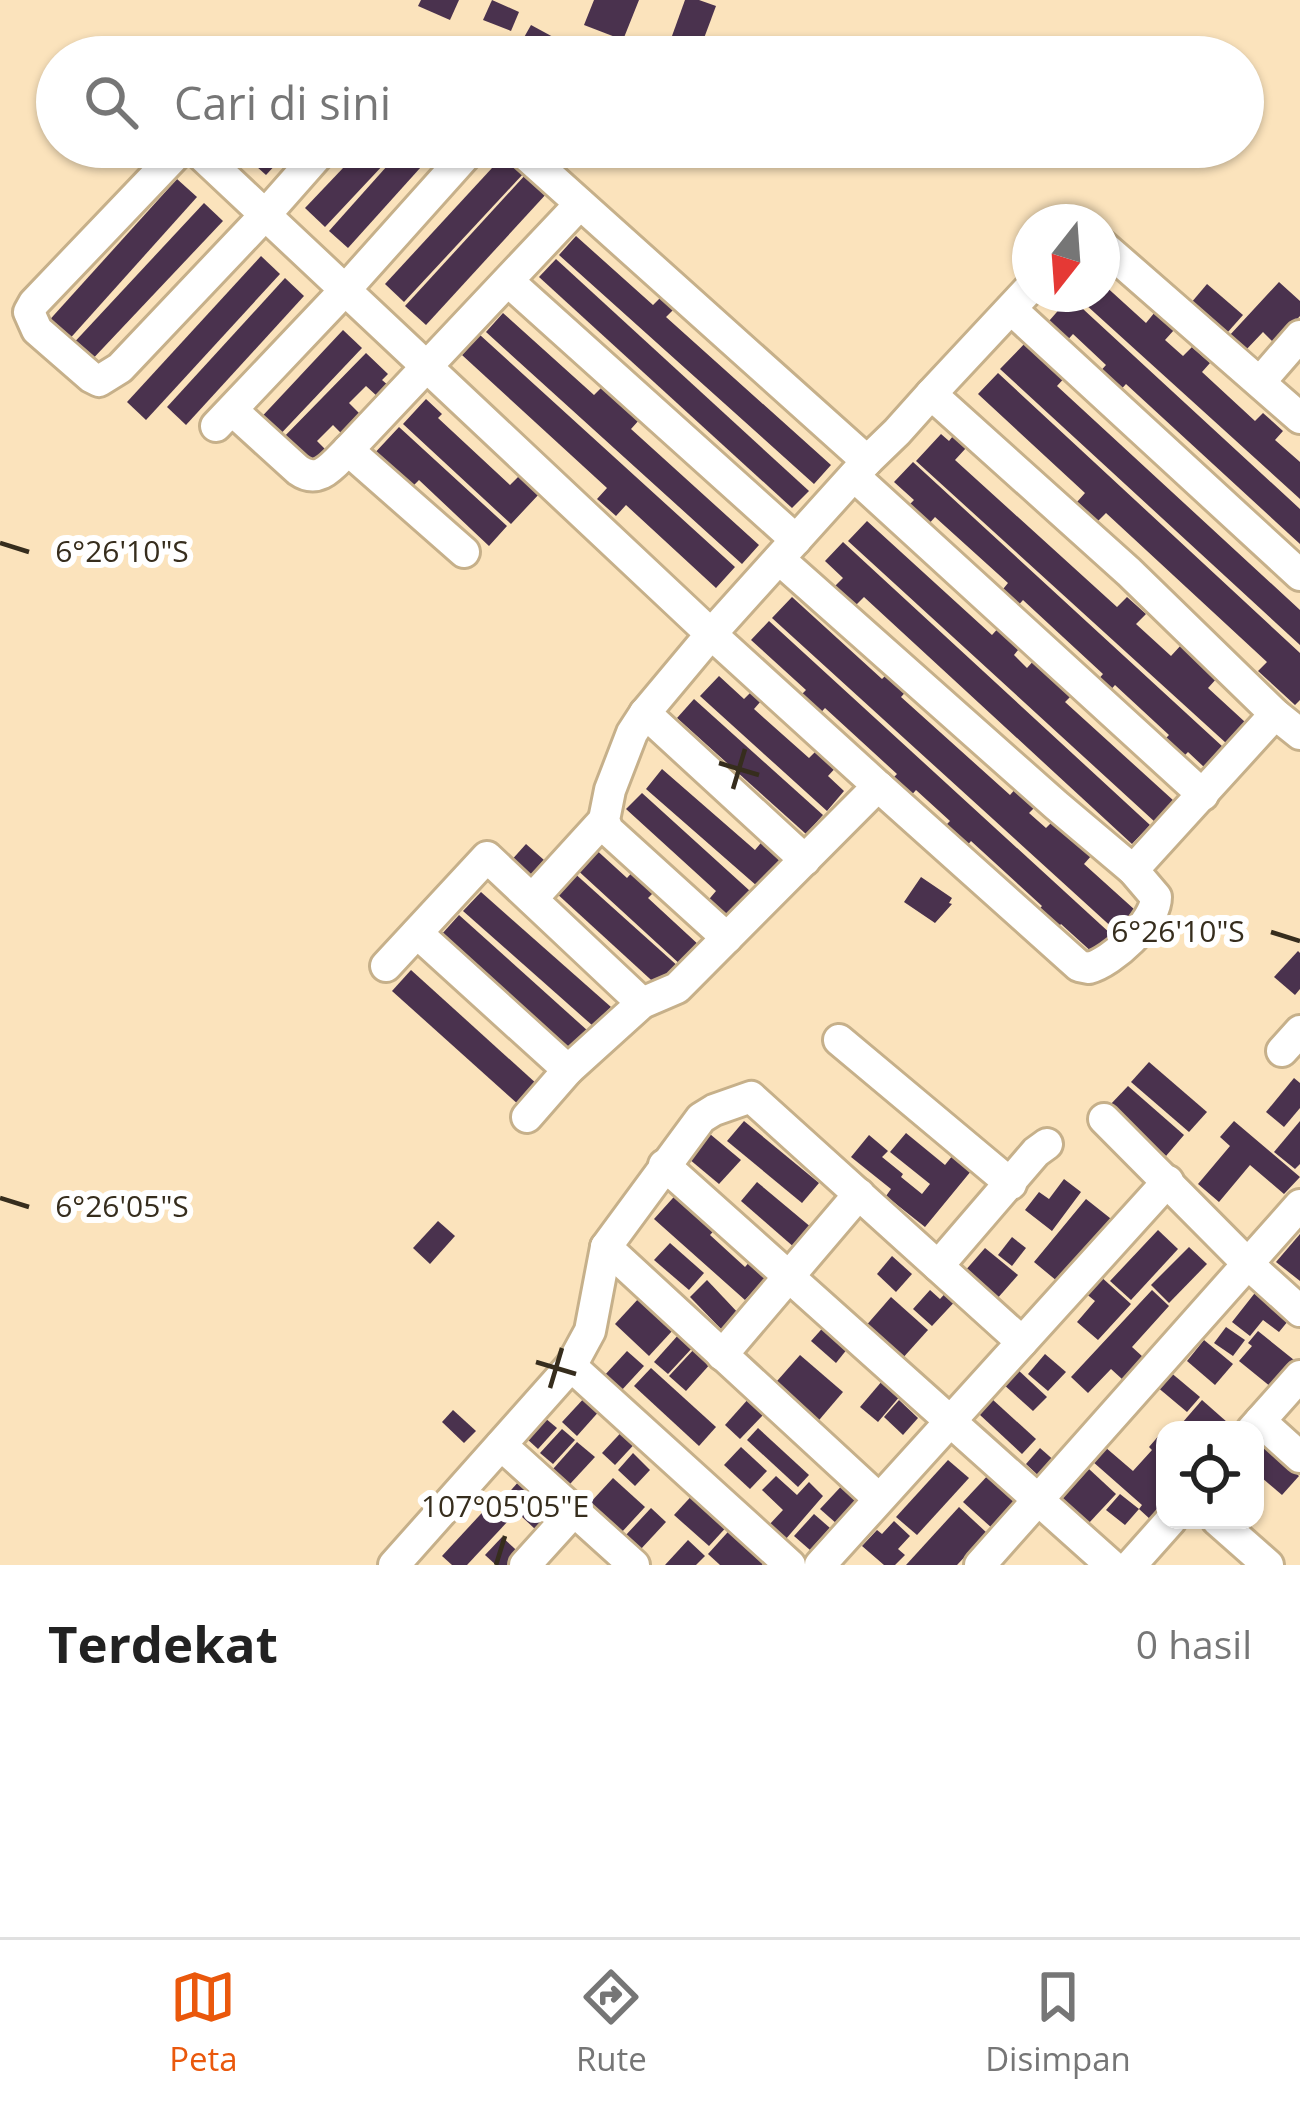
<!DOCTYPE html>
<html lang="id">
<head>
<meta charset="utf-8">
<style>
	:root { --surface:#fff; --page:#f2f2f2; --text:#222; --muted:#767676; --line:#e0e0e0; --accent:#ea580c }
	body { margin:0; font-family:"Open Sans",sans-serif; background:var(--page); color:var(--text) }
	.controls { position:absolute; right:36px; bottom:36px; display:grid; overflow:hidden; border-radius:24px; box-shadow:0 3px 9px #0004 }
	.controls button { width:108px; height:108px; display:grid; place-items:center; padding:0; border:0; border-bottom:3px solid var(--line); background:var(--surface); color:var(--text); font:60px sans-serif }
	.compass { position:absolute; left:1012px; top:204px; width:108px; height:108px; border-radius:50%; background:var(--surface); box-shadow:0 3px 9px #0004; rotate:197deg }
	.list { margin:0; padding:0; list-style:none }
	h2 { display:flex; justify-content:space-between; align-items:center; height:156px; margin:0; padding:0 48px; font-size:51px }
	h2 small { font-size:39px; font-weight:400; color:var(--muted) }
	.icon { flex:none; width:66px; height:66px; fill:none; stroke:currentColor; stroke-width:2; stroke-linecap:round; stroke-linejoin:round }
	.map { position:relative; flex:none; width:1300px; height:1565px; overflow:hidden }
	.search { position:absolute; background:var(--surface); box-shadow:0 3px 9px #0004; left:36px; right:36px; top:36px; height:132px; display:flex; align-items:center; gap:30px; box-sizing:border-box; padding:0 42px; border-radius:66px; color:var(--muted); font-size:45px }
	.sheet { height:372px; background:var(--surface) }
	nav { display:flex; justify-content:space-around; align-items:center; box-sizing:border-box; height:168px; border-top:3px solid var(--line); background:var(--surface); font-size:33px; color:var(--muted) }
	nav a { display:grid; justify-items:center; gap:6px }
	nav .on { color:var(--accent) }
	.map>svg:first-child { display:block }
</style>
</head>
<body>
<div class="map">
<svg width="1300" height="1565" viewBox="0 0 1300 1565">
	<rect width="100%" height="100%" fill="#fbe3bc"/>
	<g fill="#4a324e">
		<path d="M 421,0 L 459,0 L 450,20 L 418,6 Z"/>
		<path d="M 492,0 L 519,12 L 511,31 L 483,20 Z"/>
		<path d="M 594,0 L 639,0 L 623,40 L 584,25 Z"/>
		<path d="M 685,0 L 699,0 L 716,6 L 697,57 L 668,47 Z"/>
		<path d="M 531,25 L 579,51 L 576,57 L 513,57 Z"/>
		<path d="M 258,147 L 292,147 L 266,175 L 248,159 Z"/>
		<path d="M 363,147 L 400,147 L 325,227 L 305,208 Z"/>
		<path d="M 404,147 L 439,147 L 348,248 L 329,231 Z"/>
		<path d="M 504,155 L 524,173 L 404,302 L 385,284 Z"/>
		<path d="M 527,173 L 548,192 L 426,325 L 405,306 Z"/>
		<path d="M 177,179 L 197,197 L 66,343 L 45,325 Z"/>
		<path d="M 204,203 L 223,221 L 87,365 L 69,348 Z"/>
		<path d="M 576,236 L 653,305 L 664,294 L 677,306 L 666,317 L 831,465 L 814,484 L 559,255 Z"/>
		<path d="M 261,256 L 280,274 L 146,420 L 127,402 Z"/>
		<path d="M 556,259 L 809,491 L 792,508 L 539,277 Z"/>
		<path d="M 285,278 L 304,296 L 186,425 L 167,407 Z"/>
		<path d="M 1279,282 L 1300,301 L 1300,316 L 1274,343 L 1263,332 L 1245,351 L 1229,336 Z"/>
		<path d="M 1102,283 L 1146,323 L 1155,312 L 1174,330 L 1165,340 L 1183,356 L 1192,347 L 1210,363 L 1202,372 L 1255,421 L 1263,413 L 1283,431 L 1275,440 L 1300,462 L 1300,499 L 1074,294 L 1102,294 Z"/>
		<path d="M 1207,284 L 1243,315 L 1227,333 L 1191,303 Z"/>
		<path d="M 1070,297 L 1300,509 L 1300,544 L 1126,384 L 1115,396 L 1095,377 L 1106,365 L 1073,334 L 1064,344 L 1052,332 L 1056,328 L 1049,321 Z"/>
		<path d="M 503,313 L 594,395 L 603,386 L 640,419 L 631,429 L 759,545 L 742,564 L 486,332 Z"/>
		<path d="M 343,330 L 362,348 L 273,442 L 254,425 Z"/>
		<path d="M 480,335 L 735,567 L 716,588 L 626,505 L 616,516 L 597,499 L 607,488 L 462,355 Z"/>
		<path d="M 1030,338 L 1068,374 L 1057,386 L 1300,610 L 1300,645 L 1000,369 Z"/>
		<path d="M 366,353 L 388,374 L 382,380 L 389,386 L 378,397 L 366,386 L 349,403 L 362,416 L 343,435 L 333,425 L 317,441 L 329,453 L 309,473 L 278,443 Z"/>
		<path d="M 998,373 L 1300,653 L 1300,700 L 1295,705 L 1258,671 L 1267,662 L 1106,513 L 1098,521 L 1077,502 L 1085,493 L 978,394 Z"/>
		<path d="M 426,399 L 442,414 L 438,418 L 510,485 L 520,475 L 540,493 L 511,524 L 403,424 Z"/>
		<path d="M 399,427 L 507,526 L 489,546 L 419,480 L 408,491 L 371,457 Z"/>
		<path d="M 941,434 L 949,441 L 953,436 L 966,448 L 955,460 L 1117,607 L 1127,597 L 1146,614 L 1136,624 L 1171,656 L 1182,644 L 1218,677 L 1208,688 L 1245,722 L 1226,743 L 916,461 Z"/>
		<path d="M 913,462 L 1223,747 L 1204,767 L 1188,752 L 1181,759 L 1162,742 L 1169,735 L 1115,685 L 1107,694 L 1095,683 L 1103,674 L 1023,600 L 1015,609 L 999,594 L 1008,583 L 935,517 L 927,526 L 907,507 L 914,500 L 894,482 Z"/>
		<path d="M 867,521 L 992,635 L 1002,624 L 1023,644 L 1014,655 L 1027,668 L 1036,658 L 1074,693 L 1065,702 L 1174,801 L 1155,822 L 848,541 Z"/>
		<path d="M 843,542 L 1150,825 L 1132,844 L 864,597 L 856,605 L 835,586 L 843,578 L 825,561 Z"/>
		<path d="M 792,597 L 882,679 L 892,669 L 911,686 L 901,697 L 1010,795 L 1019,785 L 1039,803 L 1029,813 L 1046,828 L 1054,820 L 1092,855 L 1084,864 L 1135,910 L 1116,931 L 772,618 Z"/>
		<path d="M 769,621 L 1112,935 L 1094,954 L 1061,924 L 1051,935 L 1032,917 L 1042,906 L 971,841 L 961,853 L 939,832 L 950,821 L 916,790 L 909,798 L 890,781 L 897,774 L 825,708 L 814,720 L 800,696 L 806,690 L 751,640 Z"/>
		<path d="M 719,676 L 744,699 L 751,692 L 761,701 L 754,709 L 809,758 L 820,747 L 839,764 L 828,776 L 844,791 L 827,811 L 700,696 Z"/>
		<path d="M 694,699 L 823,815 L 806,834 L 677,718 Z"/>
		<path d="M 662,769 L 755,850 L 765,838 L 784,855 L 757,886 L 646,789 Z"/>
		<path d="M 642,793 L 750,891 L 723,920 L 705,904 L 716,891 L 626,809 Z"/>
		<path d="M 526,844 L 544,860 L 527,879 L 509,863 Z"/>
		<path d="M 592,846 L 627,878 L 635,869 L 657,889 L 648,898 L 700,946 L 682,966 L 573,866 Z"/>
		<path d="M 572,871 L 680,968 L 661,989 L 554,891 Z"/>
		<path d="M 921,877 L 952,898 L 949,903 L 952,904 L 935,923 L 904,902 Z"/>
		<path d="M 481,892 L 611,1007 L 593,1026 L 463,911 Z"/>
		<path d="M 459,915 L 588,1031 L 569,1051 L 441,935 Z"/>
		<path d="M 1298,951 L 1300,953 L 1300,989 L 1295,995 L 1274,977 Z"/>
		<path d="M 411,970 L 538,1085 L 519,1105 L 392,991 Z"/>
		<path d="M 1149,1062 L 1207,1112 L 1189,1132 L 1131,1082 Z"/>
		<path d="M 1294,1078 L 1300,1083 L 1300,1108 L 1284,1127 L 1266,1112 Z"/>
		<path d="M 1128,1086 L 1184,1135 L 1166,1156 L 1109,1106 Z"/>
		<path d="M 744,1121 L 819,1183 L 802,1203 L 727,1141 Z"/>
		<path d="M 1234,1121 L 1300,1177 L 1284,1194 L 1250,1165 L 1219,1202 L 1198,1184 L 1230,1146 L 1220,1137 Z"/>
		<path d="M 1300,1121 L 1300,1164 L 1295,1169 L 1274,1152 Z"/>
		<path d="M 906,1133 L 945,1165 L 957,1150 L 976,1165 L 925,1227 L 886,1196 L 891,1189 L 851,1157 L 869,1135 L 888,1151 L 882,1157 L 903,1174 L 901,1177 L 922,1194 L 930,1184 L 890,1152 Z"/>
		<path d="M 710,1134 L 741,1160 L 719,1184 L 689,1159 Z"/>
		<path d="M 1064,1179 L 1081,1192 L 1052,1231 L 1025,1210 L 1039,1192 L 1049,1199 Z"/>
		<path d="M 757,1182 L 812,1228 L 795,1248 L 741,1201 Z"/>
		<path d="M 681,1189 L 720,1224 L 710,1235 L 745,1267 L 752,1259 L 769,1274 L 745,1300 L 654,1219 Z"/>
		<path d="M 1086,1199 L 1115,1222 L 1099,1243 L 1093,1238 L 1077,1257 L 1083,1261 L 1063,1286 L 1034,1262 Z"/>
		<path d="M 438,1221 L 455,1236 L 430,1264 L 413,1248 Z"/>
		<path d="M 1158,1230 L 1178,1249 L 1131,1300 L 1110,1281 Z"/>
		<path d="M 1300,1234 L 1300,1281 L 1276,1262 Z"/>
		<path d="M 1012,1237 L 1026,1248 L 1012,1266 L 998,1255 Z"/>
		<path d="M 670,1243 L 704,1273 L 689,1290 L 654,1260 Z"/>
		<path d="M 1189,1247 L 1207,1264 L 1169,1303 L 1151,1285 Z"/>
		<path d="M 985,1248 L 1018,1275 L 996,1300 L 964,1272 Z"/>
		<path d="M 892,1256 L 912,1274 L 896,1292 L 877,1274 Z"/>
		<path d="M 1099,1275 L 1131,1304 L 1098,1340 L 1077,1322 L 1095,1301 L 1084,1292 Z"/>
		<path d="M 707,1280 L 740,1315 L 723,1331 L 690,1297 Z"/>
		<path d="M 951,1287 L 960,1296 L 932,1326 L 913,1309 L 930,1290 L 940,1299 Z"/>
		<path d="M 1258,1289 L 1293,1315 L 1279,1332 L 1263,1320 L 1250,1336 L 1232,1322 Z"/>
		<path d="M 1152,1290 L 1169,1306 L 1132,1347 L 1143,1357 L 1122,1379 L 1111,1369 L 1088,1393 L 1071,1377 Z"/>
		<path d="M 891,1297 L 928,1330 L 901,1360 L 864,1328 Z"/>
		<path d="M 639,1298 L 673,1330 L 649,1356 L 615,1324 Z"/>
		<path d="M 828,1322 L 852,1343 L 836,1363 L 811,1341 Z"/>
		<path d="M 1226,1327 L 1245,1340 L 1233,1356 L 1214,1343 Z"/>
		<path d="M 1258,1331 L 1294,1360 L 1271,1387 L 1239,1361 L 1252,1346 L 1248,1343 Z"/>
		<path d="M 680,1333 L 694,1346 L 668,1374 L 654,1362 Z"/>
		<path d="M 1204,1340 L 1233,1364 L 1215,1385 L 1187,1361 Z"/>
		<path d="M 695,1348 L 712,1362 L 686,1391 L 669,1376 Z"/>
		<path d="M 627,1351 L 644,1366 L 620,1392 L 603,1377 Z"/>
		<path d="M 1045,1354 L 1066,1372 L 1048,1391 L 1028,1374 Z"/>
		<path d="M 800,1355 L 843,1392 L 814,1426 L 770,1389 Z"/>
		<path d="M 651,1368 L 716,1427 L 699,1446 L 634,1386 Z"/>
		<path d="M 1016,1368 L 1047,1397 L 1033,1411 L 1002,1383 Z"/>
		<path d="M 1169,1371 L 1200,1397 L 1187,1412 L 1156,1386 Z"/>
		<path d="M 888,1374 L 906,1389 L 878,1422 L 860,1407 Z"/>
		<path d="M 587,1395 L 602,1408 L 577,1436 L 562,1422 Z"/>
		<path d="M 750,1397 L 766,1412 L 740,1439 L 725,1425 Z"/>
		<path d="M 992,1399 L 1036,1439 L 1022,1454 L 979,1414 Z"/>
		<path d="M 899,1400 L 918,1418 L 903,1435 L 884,1417 Z"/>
		<path d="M 1202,1400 L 1236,1430 L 1176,1430 Z"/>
		<path d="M 453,1410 L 476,1431 L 464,1443 L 442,1422 Z"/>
		<path d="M 545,1418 L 557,1428 L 538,1449 L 526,1438 Z"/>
		<path d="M 628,1425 L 641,1437 L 615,1465 L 602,1453 Z"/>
		<path d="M 758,1428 L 809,1475 L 798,1487 L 747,1440 Z"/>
		<path d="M 562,1429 L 575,1440 L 553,1464 L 540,1453 Z"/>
		<path d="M 1161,1433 L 1165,1437 L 1165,1505 L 1151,1520 L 1139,1509 L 1125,1525 L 1106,1510 L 1120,1494 L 1139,1509 L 1142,1505 L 1092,1461 L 1105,1447 L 1133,1471 L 1152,1450 L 1149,1447 Z"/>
		<path d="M 577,1442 L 595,1457 L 570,1484 L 553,1469 Z"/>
		<path d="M 1265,1446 L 1299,1476 L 1282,1495 L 1255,1472 L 1255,1458 Z"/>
		<path d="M 741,1447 L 767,1471 L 750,1489 L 724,1465 Z"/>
		<path d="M 1040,1448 L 1057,1463 L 1042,1479 L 1026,1464 Z"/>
		<path d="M 633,1453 L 650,1470 L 635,1486 L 618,1470 Z"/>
		<path d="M 948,1460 L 969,1478 L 917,1535 L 896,1517 Z"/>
		<path d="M 1089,1469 L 1116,1494 L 1088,1524 L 1061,1499 Z"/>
		<path d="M 991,1472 L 1021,1499 L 993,1529 L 963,1502 Z"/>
		<path d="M 776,1476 L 797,1495 L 809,1482 L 823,1496 L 785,1540 L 768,1526 L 783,1510 L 762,1490 Z"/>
		<path d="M 613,1478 L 645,1507 L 621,1533 L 589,1504 Z"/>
		<path d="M 849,1478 L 873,1500 L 845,1531 L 820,1509 Z"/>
		<path d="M 520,1480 L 553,1510 L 536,1530 L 503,1499 Z"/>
		<path d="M 697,1490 L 731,1522 L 709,1546 L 674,1515 Z"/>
		<path d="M 491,1503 L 509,1520 L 467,1565 L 452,1565 L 442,1556 Z"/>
		<path d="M 959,1507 L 987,1533 L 957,1565 L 906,1565 Z"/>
		<path d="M 651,1508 L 666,1522 L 640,1550 L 625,1536 Z"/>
		<path d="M 814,1514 L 830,1528 L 810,1550 L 794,1536 Z"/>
		<path d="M 894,1521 L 910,1536 L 898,1549 L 905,1555 L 895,1565 L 884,1565 L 862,1546 L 877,1530 L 882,1534 Z"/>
		<path d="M 736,1523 L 771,1555 L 762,1565 L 720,1565 L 708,1554 Z"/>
		<path d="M 502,1537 L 526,1559 L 520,1565 L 496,1565 L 485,1555 Z"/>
		<path d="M 688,1540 L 705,1556 L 696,1565 L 665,1565 Z"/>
	</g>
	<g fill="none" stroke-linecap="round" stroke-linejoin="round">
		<defs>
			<g id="minor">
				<path d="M 183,147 L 34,303 L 29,312 L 37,330 L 91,377 L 99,381 L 120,368 L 265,215 L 325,147"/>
				<path d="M 193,147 L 711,634 L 645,713 L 632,733 L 610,790 L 604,820 L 608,830 L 727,938"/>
				<path d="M 517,147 L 867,461"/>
				<path d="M 1102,245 L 1300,418"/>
				<path d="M 508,281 L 796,540"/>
				<path d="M 1011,309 L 1300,575"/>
				<path d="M 1260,382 L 1300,336"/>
				<path d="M 931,394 L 1030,288"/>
				<path d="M 232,410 L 298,470 C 319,485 332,466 348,450 L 580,204"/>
				<path d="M 216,426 L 345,290 L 473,147"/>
				<path d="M 348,450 L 464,552"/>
				<path d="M 854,476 L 1203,795"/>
				<path d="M 779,559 L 1056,805 L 1133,870 L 1275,714"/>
				<path d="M 645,713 L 805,860"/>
				<path d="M 878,786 L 1079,966 L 1089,968 C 1112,962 1156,922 1156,897 L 1133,870"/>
				<path d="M 532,899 L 604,820"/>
				<path d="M 417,933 L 568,1070"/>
				<path d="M 386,966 L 487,857 L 642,1003"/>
				<path d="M 839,1040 L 1011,1184"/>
				<path d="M 1282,1051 L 1300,1031"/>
				<path d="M 527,1117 L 568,1070 L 642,1003 L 677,988 L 878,786 L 711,634 L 867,461 L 897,432 L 931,394 L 1129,572 L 1275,714 L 1300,734"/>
				<path d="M 1104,1119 L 1248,1264 L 1300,1311"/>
				<path d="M 664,1165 L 1111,1565"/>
				<path d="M 606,1247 L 879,1499"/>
				<path d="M 938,1266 L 1036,1152 L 1047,1144"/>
				<path d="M 722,1355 L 859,1194"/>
				<path d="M 571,1366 L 790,1565"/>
				<path d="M 1260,1421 L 1300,1457"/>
				<path d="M 1252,1430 L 1300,1376"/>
				<path d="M 501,1445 L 634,1565"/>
				<path d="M 1217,1520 L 1268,1565"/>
				<path d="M 394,1565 L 571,1366 L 590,1331 L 606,1247 L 701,1118 L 714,1110 L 751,1097 L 1022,1342"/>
				<path d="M 525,1565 L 574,1511"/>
				<path d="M 820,1565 L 1168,1181"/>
				<path d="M 980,1565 L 1300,1205"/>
				<path d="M 1131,1565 L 1171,1520"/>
			</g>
		</defs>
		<use href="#minor" stroke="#c6b08a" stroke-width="36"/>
		<use href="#minor" stroke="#fff" stroke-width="30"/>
	</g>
	<path fill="none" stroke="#362d1d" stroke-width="4.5" d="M 0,543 L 29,552M 719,763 L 759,775M 733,789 L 745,749M 1271,932 L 1300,941M 0,1198 L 29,1207M 536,1362 L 576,1374M 550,1388 L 562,1348M 496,1565 L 505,1536"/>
	<g font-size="30" text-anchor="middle" fill="#362d1d" stroke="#fff" stroke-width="12" stroke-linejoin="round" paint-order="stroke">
		<text x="122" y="562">6°26'10"S</text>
		<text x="1178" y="942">6°26'10"S</text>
		<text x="122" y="1217">6°26'05"S</text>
		<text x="505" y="1517">107°05'05"E</text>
	</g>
</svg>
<div class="controls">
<button><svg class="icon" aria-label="locate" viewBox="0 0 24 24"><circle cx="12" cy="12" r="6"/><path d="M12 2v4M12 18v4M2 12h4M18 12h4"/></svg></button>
</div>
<svg class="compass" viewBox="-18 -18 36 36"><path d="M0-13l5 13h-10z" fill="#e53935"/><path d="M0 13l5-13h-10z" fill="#767676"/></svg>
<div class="search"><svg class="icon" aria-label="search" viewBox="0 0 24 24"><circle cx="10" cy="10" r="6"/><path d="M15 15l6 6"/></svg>Cari di sini</div>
</div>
<section class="sheet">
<h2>Terdekat<small>0 hasil</small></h2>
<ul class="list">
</ul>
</section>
<nav>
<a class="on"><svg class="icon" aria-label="map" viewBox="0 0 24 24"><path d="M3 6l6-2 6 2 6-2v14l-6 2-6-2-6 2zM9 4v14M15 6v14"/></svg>Peta</a>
<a><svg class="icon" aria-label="directions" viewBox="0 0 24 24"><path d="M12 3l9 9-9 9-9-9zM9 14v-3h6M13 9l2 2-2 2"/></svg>Rute</a>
<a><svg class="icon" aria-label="saved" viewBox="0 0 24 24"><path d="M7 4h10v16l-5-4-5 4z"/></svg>Disimpan</a>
</nav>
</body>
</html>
